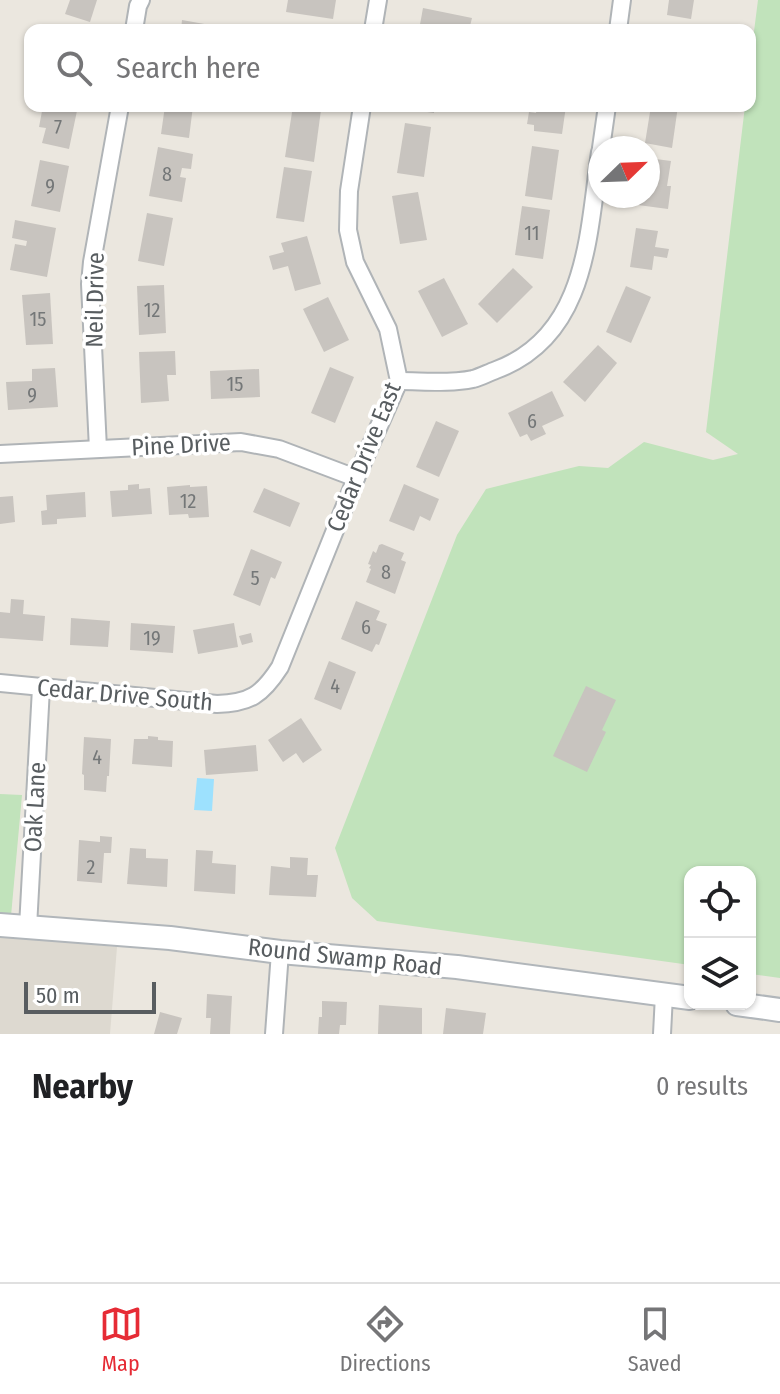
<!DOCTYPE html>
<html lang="en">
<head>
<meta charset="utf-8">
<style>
	:root { --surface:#fff; --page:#f6f6f6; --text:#202124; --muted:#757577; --line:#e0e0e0; --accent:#e62b35 }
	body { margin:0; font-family:"Fira Sans Condensed",sans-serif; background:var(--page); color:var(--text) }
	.controls { position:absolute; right:24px; bottom:24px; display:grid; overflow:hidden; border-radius:16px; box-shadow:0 2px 6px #0004 }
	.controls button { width:72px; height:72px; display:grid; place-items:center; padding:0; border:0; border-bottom:2px solid var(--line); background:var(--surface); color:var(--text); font:40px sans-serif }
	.compass { position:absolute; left:588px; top:136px; width:72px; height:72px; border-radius:50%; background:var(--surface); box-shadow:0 2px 6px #0004; rotate:67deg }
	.scale { position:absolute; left:24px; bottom:20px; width:132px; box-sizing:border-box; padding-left:8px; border:4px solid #585d60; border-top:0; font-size:22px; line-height:28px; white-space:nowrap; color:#585d60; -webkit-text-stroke:6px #fff; paint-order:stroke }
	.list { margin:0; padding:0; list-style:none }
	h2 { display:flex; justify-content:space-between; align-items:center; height:104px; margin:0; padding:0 32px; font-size:34px }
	h2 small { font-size:26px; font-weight:400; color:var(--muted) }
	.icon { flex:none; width:44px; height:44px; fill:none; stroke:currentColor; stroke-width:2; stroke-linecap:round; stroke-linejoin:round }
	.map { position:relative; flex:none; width:780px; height:1034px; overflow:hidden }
	.search { position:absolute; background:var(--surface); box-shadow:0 2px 6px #0004; left:24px; right:24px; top:24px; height:88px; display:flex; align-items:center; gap:20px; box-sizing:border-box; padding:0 28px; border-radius:16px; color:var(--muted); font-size:30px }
	.sheet { height:248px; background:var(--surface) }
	nav { display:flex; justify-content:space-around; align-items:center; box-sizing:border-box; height:112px; border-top:2px solid var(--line); background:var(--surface); font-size:22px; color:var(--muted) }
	nav a { display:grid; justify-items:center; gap:4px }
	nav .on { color:var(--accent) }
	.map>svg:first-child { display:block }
</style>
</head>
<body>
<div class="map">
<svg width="780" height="1034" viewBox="0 0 780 1034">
	<rect width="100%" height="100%" fill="#ebe7df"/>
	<path fill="#ddd9d0" d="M 0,937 L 21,937 L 117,947 L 110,1034 L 0,1034 Z"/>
	<g fill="#c1e3bb">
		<path d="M 758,0 L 780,0 L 780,978 L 750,974 L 750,872 L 690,872 L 690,965 L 377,921 L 352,898 L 335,848 L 457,535 L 486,489 L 579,466 L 608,468 L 644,442 L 713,460 L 738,454 L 706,432 L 745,106 L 750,106 L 750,63 Z"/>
		<path d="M 0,794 L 22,795 L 11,916 L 0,915 Z"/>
	</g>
	<path fill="#9de1fe" d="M 197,778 L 214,779 L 212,811 L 194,810 Z"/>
	<g fill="#c8c4bf">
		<path d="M 70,0 L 97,0 L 90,22 L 65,14 Z"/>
		<path d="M 288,0 L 336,0 L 333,19 L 286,12 Z"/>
		<path d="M 669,0 L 694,0 L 691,19 L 667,15 Z"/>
		<path d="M 423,8 L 472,18 L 469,30 L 419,30 Z"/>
		<path d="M 182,20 L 210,25 L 209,30 L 181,30 Z"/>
		<path d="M 43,106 L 78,106 L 69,149 L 42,143 L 46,128 L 39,127 Z"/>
		<path d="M 165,106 L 193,106 L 189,138 L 161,134 Z"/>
		<path d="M 293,106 L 321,110 L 314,162 L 285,157 Z"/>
		<path d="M 407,106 L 439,106 L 438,111 L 434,110 L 434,113 L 407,109 Z"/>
		<path d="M 537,106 L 566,106 L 562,134 L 534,131 L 534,125 L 527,124 L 529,112 L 536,113 Z"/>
		<path d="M 651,106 L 678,106 L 672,148 L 645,143 Z"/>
		<path d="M 405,123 L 431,127 L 424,177 L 397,173 Z"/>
		<path d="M 532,146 L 559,150 L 552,200 L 525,196 Z"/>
		<path d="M 158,147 L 193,154 L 191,169 L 182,168 L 180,177 L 186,178 L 182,202 L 149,196 Z"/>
		<path d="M 648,158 L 671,161 L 667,186 L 671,186 L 668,209 L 638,205 L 639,196 L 648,196 Z"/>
		<path d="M 40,160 L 69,166 L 60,212 L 31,206 Z"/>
		<path d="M 284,167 L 312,171 L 304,222 L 276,218 Z"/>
		<path d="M 418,192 L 427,240 L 400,244 L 392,196 Z"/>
		<path d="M 522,206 L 550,210 L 543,259 L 515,255 Z"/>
		<path d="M 147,213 L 173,218 L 164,266 L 138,261 Z"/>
		<path d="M 15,220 L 56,228 L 47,277 L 10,270 L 15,244 L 26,246 L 27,241 L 12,238 Z"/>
		<path d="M 636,228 L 658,231 L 655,247 L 669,249 L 667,258 L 654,256 L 652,270 L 630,267 Z"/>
		<path d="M 307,236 L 321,284 L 295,291 L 288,266 L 273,270 L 269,256 L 284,252 L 281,243 Z"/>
		<path d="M 513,268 L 533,287 L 497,323 L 478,304 Z"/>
		<path d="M 444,278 L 468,324 L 442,337 L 418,291 Z"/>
		<path d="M 164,285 L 166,333 L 139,335 L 137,286 Z"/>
		<path d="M 626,286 L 651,297 L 631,343 L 606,332 Z"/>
		<path d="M 50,293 L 53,344 L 26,345 L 22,295 Z"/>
		<path d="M 328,297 L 349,340 L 324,352 L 303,309 Z"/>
		<path d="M 598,345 L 617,363 L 585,402 L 563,382 Z"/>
		<path d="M 175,351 L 176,375 L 167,375 L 169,401 L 141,403 L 139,352 Z"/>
		<path d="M 330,367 L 354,377 L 335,423 L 311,413 Z"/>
		<path d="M 55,368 L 58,407 L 8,410 L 6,382 L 32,381 L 32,369 Z"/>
		<path d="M 259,369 L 260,397 L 211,399 L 210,371 Z"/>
		<path d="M 552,391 L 564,416 L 542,426 L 546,434 L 531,441 L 527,434 L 520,437 L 508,413 Z"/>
		<path d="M 436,421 L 459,431 L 439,477 L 416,467 Z"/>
		<path d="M 139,484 L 139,489 L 150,488 L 152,514 L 112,517 L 110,491 L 128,490 L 128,485 Z"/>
		<path d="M 404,484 L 439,499 L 430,521 L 420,516 L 414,531 L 389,521 Z"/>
		<path d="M 190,485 L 190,487 L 207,486 L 209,517 L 189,518 L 188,514 L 169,515 L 167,487 Z"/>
		<path d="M 264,488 L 300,503 L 290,527 L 253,512 Z"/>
		<path d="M 85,492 L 86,517 L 57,519 L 57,524 L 42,525 L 41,511 L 47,510 L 46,495 Z"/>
		<path d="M 13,496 L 15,522 L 0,524 L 0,497 Z"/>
		<path d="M 382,544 L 404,553 L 401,560 L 406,562 L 395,594 L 366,582 L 371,569 L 369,568 L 371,565 L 368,564 L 373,551 L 376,553 L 379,545 Z"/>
		<path d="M 251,549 L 282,562 L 275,579 L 271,577 L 260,606 L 233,595 Z"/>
		<path d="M 11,599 L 24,600 L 23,614 L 45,616 L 43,641 L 0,638 L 0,612 L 10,613 Z"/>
		<path d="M 356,601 L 380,611 L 376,620 L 387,624 L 379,645 L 376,644 L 372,652 L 341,639 Z"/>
		<path d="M 71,618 L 110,621 L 108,647 L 70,645 Z"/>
		<path d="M 131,623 L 175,626 L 173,653 L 130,650 Z"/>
		<path d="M 234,623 L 238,647 L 198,654 L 193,630 Z"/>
		<path d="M 251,633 L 253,642 L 242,645 L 239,636 Z"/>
		<path d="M 329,661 L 356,672 L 341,710 L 314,699 Z"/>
		<path d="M 586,686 L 616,700 L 602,730 L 606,732 L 587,772 L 553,756 Z"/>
		<path d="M 301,718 L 322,750 L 303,763 L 296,753 L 283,762 L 268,740 Z"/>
		<path d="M 148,736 L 158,737 L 158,740 L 173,741 L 172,767 L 132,764 L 134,739 L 148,739 Z"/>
		<path d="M 84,737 L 111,739 L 109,776 L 107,776 L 106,792 L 84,790 L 84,775 L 82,774 Z"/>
		<path d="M 256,745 L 258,771 L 206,775 L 204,750 Z"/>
		<path d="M 100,836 L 112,837 L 111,853 L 104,853 L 102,883 L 77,881 L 79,840 L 100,842 Z"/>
		<path d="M 130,848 L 146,849 L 146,858 L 168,859 L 167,887 L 127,884 Z"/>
		<path d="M 196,850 L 213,851 L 212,863 L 236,865 L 235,894 L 194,891 Z"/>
		<path d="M 290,857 L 308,858 L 307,875 L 318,875 L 316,897 L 269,895 L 271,866 L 290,868 Z"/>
		<path d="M 207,994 L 232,996 L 230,1034 L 210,1034 L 211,1018 L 206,1018 Z"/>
		<path d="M 322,1001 L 347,1002 L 346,1025 L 340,1025 L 339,1034 L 318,1034 L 319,1017 L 322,1017 Z"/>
		<path d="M 379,1005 L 422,1008 L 422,1034 L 378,1034 Z"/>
		<path d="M 446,1008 L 486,1013 L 483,1034 L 443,1034 Z"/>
		<path d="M 160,1012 L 182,1018 L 177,1034 L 154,1034 Z"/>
	</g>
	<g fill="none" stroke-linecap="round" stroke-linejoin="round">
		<defs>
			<g id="minor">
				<path d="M 134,30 L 138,6 L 141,0"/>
				<path d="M 373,30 L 378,0"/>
				<path d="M 618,30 L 622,0"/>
				<path d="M 601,148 L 607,106"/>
				<path d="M 399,381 C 423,381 449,384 473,379 C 480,377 488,373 496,370 C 588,336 588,234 600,152"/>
				<path d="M 98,449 L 90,284 L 92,262 L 120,106"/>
				<path d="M 0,454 L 241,442 L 279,449 L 356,478"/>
				<path d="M 0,683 L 217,704 C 250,703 262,695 280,667 L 356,478 L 399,381 L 388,329 L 355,262 L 348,230 L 349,191 L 362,106"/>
				<path d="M 28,927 L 41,688"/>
				<path d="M 274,1034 L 280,952"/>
				<path d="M 662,1034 L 664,995"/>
			</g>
			<g id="secondary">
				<path d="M 0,925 L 170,938 L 280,952 L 457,967 L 690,998"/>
				<path d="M 737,1004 L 780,1010"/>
			</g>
		</defs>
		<use href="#minor" stroke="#b0b4b7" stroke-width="20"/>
		<use href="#secondary" stroke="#b1b6ba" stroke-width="26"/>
		<use href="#minor" stroke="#fff" stroke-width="16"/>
		<use href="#secondary" stroke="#fff" stroke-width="22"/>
	</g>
	<g text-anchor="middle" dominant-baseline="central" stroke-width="7" stroke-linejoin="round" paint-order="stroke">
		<g font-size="20" fill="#747778">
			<text x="58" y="127">7</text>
			<text x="167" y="174">8</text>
			<text x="50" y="186">9</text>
			<text x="532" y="233">11</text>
			<text x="152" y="310">12</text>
			<text x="38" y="319">15</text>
			<text x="235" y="384">15</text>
			<text x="32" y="395">9</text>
			<text x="532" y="421">6</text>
			<text x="188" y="501">12</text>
			<text x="386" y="572">8</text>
			<text x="255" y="578">5</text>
			<text x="366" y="627">6</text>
			<text x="152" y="638">19</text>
			<text x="335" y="686">4</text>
			<text x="97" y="757">4</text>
			<text x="91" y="867">2</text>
		</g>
		<g font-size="24" fill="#585d60" stroke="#fff">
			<text transform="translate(95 300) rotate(-89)">Neil Drive</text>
			<text transform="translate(181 445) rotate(-3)">Pine Drive</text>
			<text transform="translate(364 457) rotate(-68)">Cedar Drive East</text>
			<text transform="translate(125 695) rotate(5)">Cedar Drive South</text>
			<text transform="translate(35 807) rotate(-87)">Oak Lane</text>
			<text transform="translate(345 957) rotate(6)">Round Swamp Road</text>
		</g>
	</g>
</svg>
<div class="controls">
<button><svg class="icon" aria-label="locate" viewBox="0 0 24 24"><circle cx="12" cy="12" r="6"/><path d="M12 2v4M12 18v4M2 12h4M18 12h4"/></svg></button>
<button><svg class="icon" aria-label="layers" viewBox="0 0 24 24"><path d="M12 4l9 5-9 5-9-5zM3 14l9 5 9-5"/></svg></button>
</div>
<svg class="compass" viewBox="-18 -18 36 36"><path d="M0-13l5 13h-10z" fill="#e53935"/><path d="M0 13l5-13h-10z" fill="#757577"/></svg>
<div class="scale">50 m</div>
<div class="search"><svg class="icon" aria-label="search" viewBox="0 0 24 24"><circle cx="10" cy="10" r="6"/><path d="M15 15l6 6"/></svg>Search here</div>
</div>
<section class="sheet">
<h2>Nearby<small>0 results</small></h2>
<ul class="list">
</ul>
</section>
<nav>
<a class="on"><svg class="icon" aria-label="map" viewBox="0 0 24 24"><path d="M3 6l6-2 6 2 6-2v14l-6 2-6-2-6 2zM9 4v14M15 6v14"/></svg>Map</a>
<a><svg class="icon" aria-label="directions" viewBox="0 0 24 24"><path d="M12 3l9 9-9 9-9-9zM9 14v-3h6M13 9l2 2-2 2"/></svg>Directions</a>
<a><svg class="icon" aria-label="saved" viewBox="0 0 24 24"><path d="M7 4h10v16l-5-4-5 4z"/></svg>Saved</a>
</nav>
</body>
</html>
